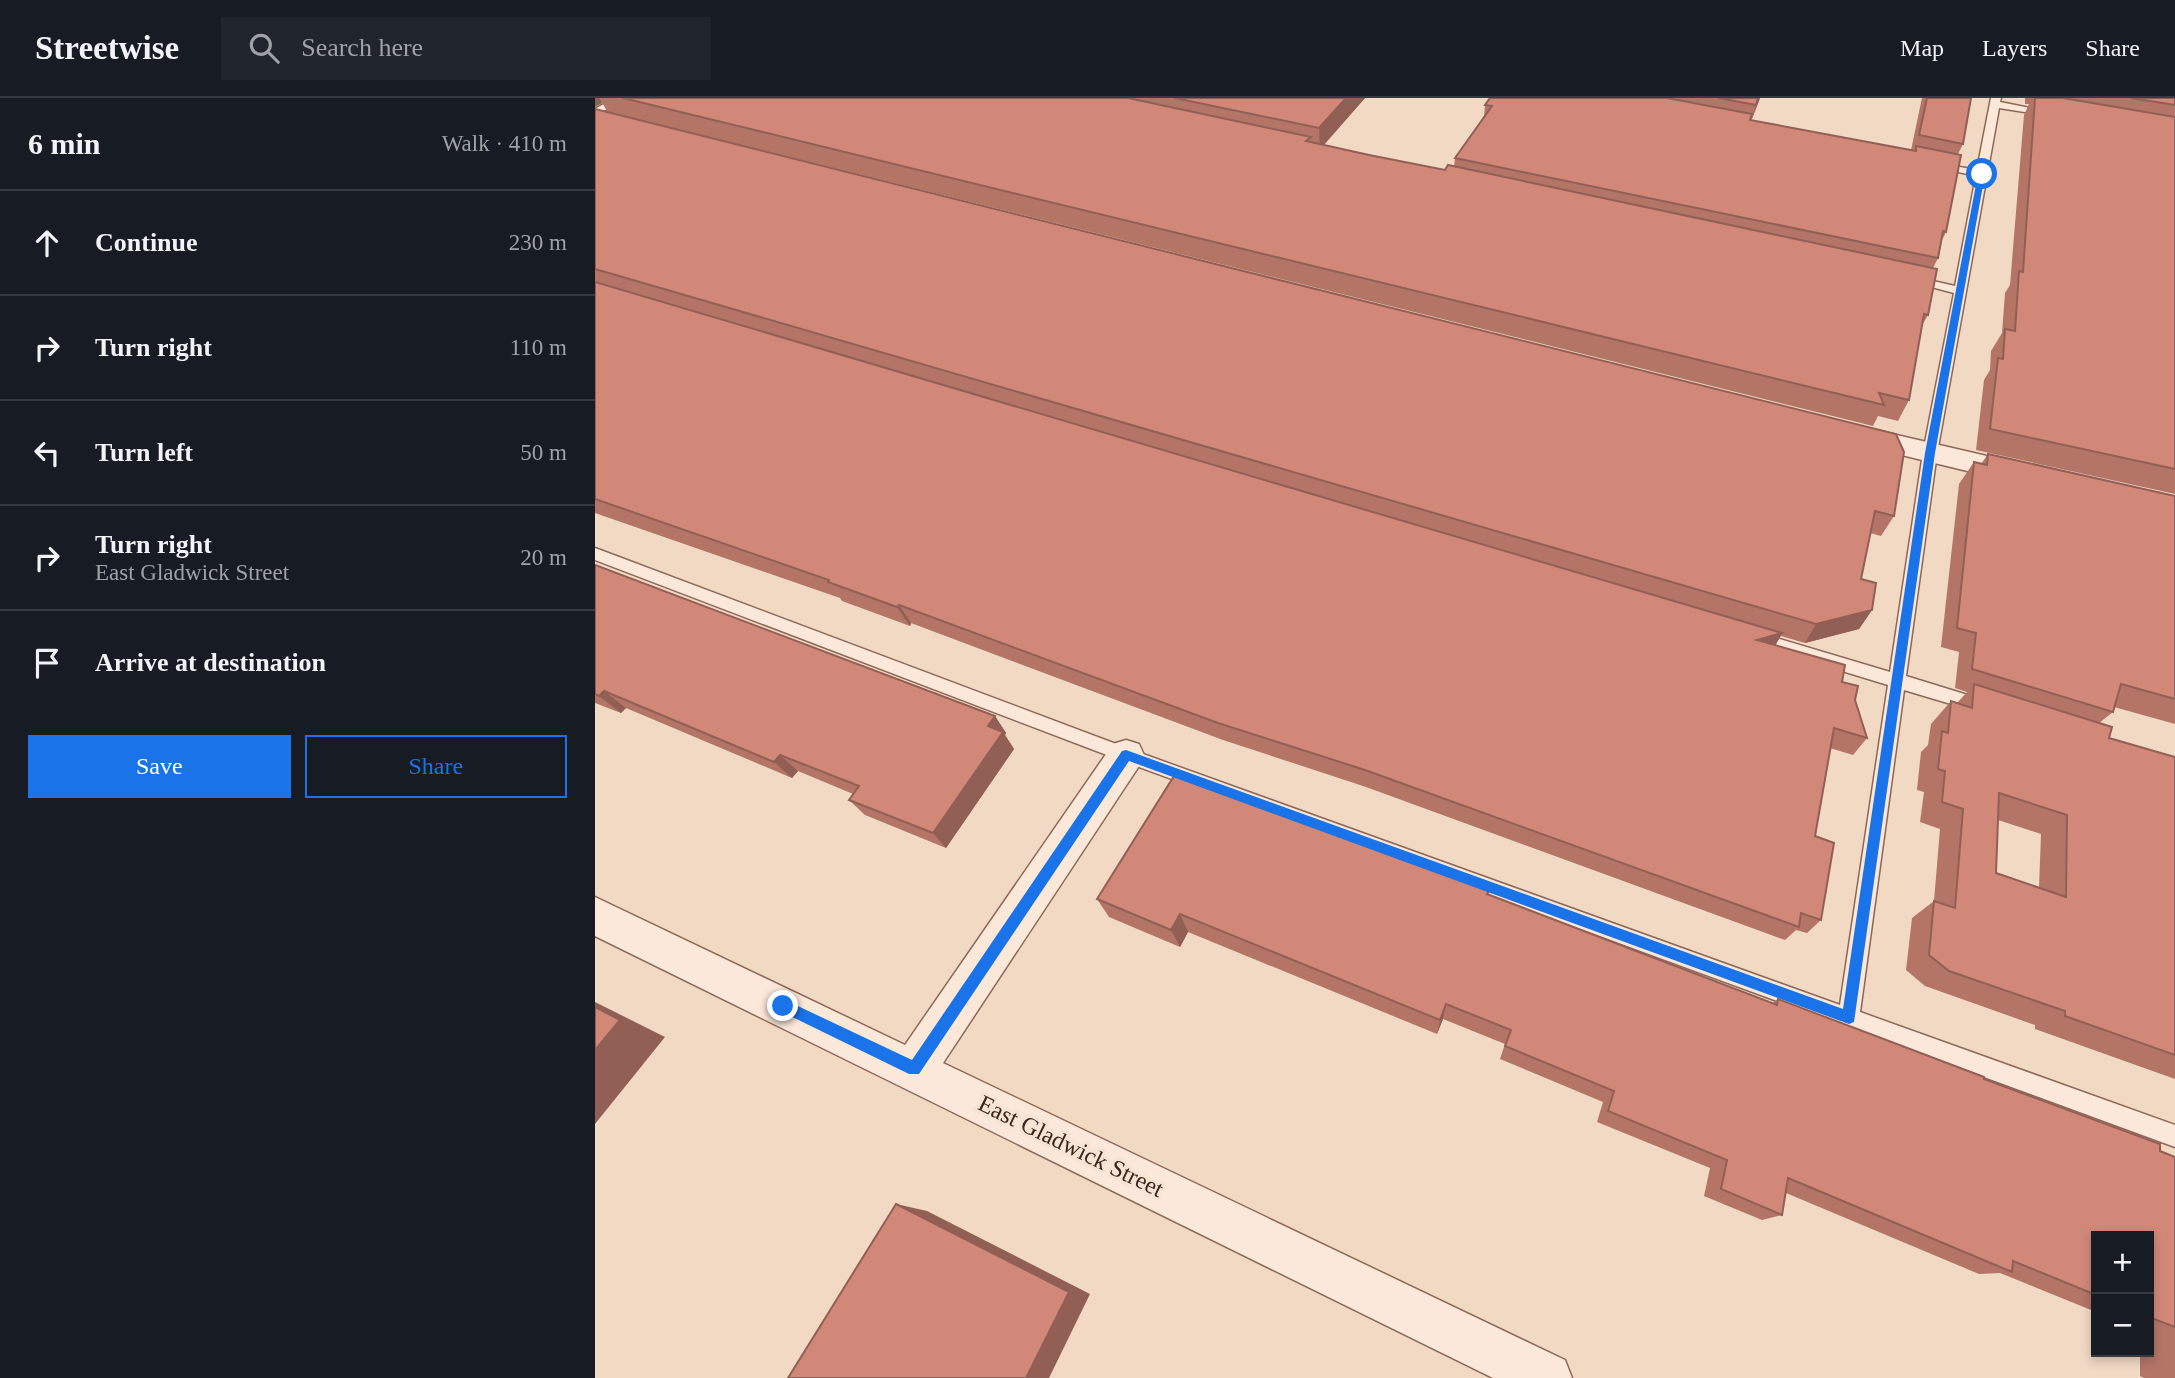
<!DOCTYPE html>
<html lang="en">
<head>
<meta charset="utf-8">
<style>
	:root { --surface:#171b24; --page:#20242c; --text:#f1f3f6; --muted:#9ea1a6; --line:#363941; --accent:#1a73e8 }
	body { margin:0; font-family:"Times New Roman",serif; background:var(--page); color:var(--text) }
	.controls { position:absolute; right:21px; bottom:21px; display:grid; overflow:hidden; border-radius:0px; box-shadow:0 4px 10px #0003 }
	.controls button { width:63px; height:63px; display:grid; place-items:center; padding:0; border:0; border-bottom:2px solid var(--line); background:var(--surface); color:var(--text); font:35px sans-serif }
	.stop { position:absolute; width:21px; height:21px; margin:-16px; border:5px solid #1a73e8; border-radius:50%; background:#fff }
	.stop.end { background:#1a73e8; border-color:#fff; box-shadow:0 2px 7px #0008 }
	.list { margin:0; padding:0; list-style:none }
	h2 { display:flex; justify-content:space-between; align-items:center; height:91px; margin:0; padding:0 28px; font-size:30px }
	h2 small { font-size:23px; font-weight:400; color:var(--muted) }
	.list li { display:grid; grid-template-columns:46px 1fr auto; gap:21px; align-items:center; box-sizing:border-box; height:105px; padding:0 28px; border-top:2px solid var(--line) }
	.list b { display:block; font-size:26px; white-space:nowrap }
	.list p { margin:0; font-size:23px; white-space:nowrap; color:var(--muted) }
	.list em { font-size:23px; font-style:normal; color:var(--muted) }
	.actions { display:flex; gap:14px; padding:21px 28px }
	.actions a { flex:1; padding:16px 0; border:2px solid var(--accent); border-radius:0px; text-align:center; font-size:24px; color:var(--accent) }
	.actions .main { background:var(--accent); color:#fff }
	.icon { flex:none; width:38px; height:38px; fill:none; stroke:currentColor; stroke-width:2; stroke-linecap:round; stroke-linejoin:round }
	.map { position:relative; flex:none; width:1580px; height:1280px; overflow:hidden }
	header { display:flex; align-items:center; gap:42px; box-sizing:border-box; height:98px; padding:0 35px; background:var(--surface); border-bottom:2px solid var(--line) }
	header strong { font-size:33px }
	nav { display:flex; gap:38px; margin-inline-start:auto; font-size:24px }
	.search { width:490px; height:63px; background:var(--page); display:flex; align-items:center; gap:18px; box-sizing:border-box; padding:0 24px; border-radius:0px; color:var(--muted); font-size:26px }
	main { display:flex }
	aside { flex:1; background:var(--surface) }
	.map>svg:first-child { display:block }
</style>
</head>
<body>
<header>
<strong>Streetwise</strong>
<div class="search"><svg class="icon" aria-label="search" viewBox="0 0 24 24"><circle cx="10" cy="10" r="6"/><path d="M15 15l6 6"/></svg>Search here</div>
<nav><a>Map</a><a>Layers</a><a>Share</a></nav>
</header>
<main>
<aside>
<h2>6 min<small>Walk · 410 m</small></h2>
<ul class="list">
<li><svg class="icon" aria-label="ahead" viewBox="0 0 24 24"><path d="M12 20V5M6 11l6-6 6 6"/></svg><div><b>Continue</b></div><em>230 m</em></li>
<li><svg class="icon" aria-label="right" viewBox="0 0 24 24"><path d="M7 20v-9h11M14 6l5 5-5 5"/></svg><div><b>Turn right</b></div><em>110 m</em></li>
<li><svg class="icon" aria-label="left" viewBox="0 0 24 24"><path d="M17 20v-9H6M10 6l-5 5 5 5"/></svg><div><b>Turn left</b></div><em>50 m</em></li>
<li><svg class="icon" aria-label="right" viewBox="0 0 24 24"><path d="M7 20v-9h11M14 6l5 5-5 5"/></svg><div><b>Turn right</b><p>East Gladwick Street</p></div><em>20 m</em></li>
<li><svg class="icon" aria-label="arrive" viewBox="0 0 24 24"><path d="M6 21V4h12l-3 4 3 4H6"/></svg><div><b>Arrive at destination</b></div></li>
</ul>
<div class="actions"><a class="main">Save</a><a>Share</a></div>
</aside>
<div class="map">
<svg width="1580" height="1280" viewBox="0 0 1580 1280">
	<rect width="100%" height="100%" fill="#f1d9c4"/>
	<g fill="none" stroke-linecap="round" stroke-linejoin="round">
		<defs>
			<g id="lane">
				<path d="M 19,0 L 31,0 L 0,18 L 0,11 Z"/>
				<path d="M 1396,0 L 1406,0 L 1405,4 L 1461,15 L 1456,18 L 1404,10 L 1342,355 L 1311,578 L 1392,603 L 1395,608 L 1392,613 L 1386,615 L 1309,592 L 1265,914 L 1580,1027 L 1580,1049 L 525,662 L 0,462 L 0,450 L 537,652 L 1245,907 L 1293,587 L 1152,544 L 1150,539 L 1158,533 L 1295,574 L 1328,355 L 1359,195 L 1310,182 L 1316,178 L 1360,188 L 1381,78 L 1337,68 L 1342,65 L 1382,72 Z"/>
			</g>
			<g id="street">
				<path d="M 1263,328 L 1426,366 L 1436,369 L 1440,376 L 1436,383 L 1426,386 L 1253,344 L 1249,337 L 1253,330 Z"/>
				<path d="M 531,642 L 544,646 L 549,657 L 544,668 L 348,965 L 970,1262 L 977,1280 L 898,1280 L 0,838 L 0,799 L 310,947 L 518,646 Z"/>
			</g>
		</defs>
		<use href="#lane" stroke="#8d6859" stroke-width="3"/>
		<use href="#street" stroke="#8d6859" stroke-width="3"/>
		<use href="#lane" fill="#fbe8d8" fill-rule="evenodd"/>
		<use href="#street" fill="#fbe8d8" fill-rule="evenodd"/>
	</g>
	<g fill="#b47567" fill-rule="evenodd">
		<path d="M 0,0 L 770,0 L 729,47 L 850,72 L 859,69 L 860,60 L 889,18 L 890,7 L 895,0 L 1165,0 L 1156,23 L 1316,52 L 1327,0 L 1376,0 L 1368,46 L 1363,56 L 1351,134 L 1347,142 L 1343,160 L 1338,170 L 1333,217 L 1326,229 L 1314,302 L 1303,323 L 1283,318 L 1278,328 L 13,14 L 7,5 Z"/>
		<path d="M 1430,0 L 1580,0 L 1580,396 L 1381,352 L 1389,282 L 1395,272 L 1396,253 L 1407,235 L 1410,195 L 1415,187 L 1429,17 L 1434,6 L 1430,6 Z"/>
		<path d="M 0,11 L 1299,418 L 1286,438 L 1275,435 L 1266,481 L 1277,512 L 1264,531 L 1210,545 L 1186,538 L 1180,547 L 1247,584 L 1260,602 L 1272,640 L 1258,657 L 1235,650 L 1220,738 L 1226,822 L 1212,835 L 1201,832 L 1190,842 L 771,689 L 628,642 L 316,525 L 315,528 L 247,503 L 245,500 L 0,415 Z"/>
		<path d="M 1393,356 L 1580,398 L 1580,626 L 1519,609 L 1518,614 L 1504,625 L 1514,640 L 1580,659 L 1580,981 L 1440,931 L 1440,927 L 1330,888 L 1311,872 L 1317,820 L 1339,803 L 1345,731 L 1325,724 L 1329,694 L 1322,692 L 1326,654 L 1333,647 L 1336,626 L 1356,603 L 1362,605 L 1372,594 L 1360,590 L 1364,554 L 1346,549 L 1364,386 L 1379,364 L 1386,366 ZM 1403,722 L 1446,736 L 1444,790 L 1401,775 Z"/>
		<path d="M 0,467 L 400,618 L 411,635 L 410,637 L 419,651 L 351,750 L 270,717 L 254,702 L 258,696 L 203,673 L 197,680 L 31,610 L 26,615 L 0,605 Z"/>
		<path d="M 893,796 L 1178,905 L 1183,901 L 1389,981 L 1580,1059 L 1580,1280 L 1549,1280 L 1545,1278 L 1545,1254 L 1554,1254 L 1554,1138 L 1501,1138 L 1501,1214 L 1405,1175 L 1384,1176 L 1191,1095 L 1187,1117 L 1167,1122 L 1109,1098 L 1115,1070 L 1002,1024 L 1008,1004 L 905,961 L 910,946 L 848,921 L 842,936 L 593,834 L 585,849 L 514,819 L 502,801 Z"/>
	</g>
	<g fill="#925f54">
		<path d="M 0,0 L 4,0 L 7,5 L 0,9 Z"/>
		<path d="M 751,0 L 770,0 L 725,51 L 724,30 Z"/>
		<path d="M 1163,0 L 1165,0 L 1155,26 L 1161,7 Z"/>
		<path d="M 304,507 L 316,525 L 315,528 L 302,509 Z"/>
		<path d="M 1277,512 L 1264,531 L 1210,545 L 1221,526 Z"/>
		<path d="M 1187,535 L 1177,554 L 1162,542 Z"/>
		<path d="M 9,593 L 31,610 L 26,615 L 4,598 Z"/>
		<path d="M 400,618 L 411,635 L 410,637 L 419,651 L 351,750 L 338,735 L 393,628 Z"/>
		<path d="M 185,657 L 203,673 L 197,680 L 179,664 Z"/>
		<path d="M 585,816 L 593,834 L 585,849 L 576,832 Z"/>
		<path d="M 0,904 L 70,939 L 0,1026 Z"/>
		<path d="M 851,906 L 848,921 L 842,936 L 845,922 Z"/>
		<path d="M 301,1106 L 332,1113 L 495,1196 L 454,1280 L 431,1280 Z"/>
	</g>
	<g fill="#d18878" stroke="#925f54" stroke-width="2" fill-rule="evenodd">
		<path d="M 28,0 L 533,0 L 716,39 L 711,43 L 774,57 L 850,72 L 853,67 L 1342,171 L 1333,217 L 1329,216 L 1314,302 L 1284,295 L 1289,307 Z"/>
		<path d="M 580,0 L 751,0 L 724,30 Z"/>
		<path d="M 895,0 L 1072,0 L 1157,16 L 1155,22 L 1321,53 L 1321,48 L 1366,57 L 1351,134 L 1348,133 L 1343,160 L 860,60 L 897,8 L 890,7 Z"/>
		<path d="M 1124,0 L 1163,0 L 1161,7 Z"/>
		<path d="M 1332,0 L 1376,0 L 1368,46 L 1324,37 Z"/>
		<path d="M 1440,0 L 1468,0 L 1580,19 L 1580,371 L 1395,331 L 1403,260 L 1408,261 L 1410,231 L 1420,233 L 1424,173 L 1428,174 Z"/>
		<path d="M 1536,0 L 1580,0 L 1580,7 Z"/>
		<path d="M 0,11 L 1301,336 L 1309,354 L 1299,418 L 1280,413 L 1266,481 L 1281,485 L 1277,512 L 1221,526 L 0,171 Z"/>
		<path d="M 0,184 L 1187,535 L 1162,542 L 1250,567 L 1247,584 L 1263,588 L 1260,602 L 1272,640 L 1239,630 L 1220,738 L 1239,745 L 1226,822 L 1206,815 L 1204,829 L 770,672 L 623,625 L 304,507 L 302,509 L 233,484 L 234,482 L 0,401 Z"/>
		<path d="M 1393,356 L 1580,398 L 1580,601 L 1526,586 L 1518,614 L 1377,571 L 1381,535 L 1362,530 L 1379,364 L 1392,367 Z"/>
		<path d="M 0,467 L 400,618 L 393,628 L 408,634 L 338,735 L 254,702 L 264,688 L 185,657 L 179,664 L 9,593 L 4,598 L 0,596 Z"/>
		<path d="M 1379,586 L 1517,629 L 1514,640 L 1580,659 L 1580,957 L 1470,918 L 1470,913 L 1354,873 L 1334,857 L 1339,803 L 1360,810 L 1368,711 L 1347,704 L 1350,673 L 1343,671 L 1347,633 L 1353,635 L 1356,603 L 1377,610 ZM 1404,695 L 1472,717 L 1471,799 L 1401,775 Z"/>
		<path d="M 579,678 L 894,793 L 892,796 L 1182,907 L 1183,901 L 1389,979 L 1389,981 L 1565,1046 L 1565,1053 L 1580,1059 L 1580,1229 L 1554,1219 L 1554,1138 L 1501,1138 L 1501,1197 L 1418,1163 L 1417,1174 L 1193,1080 L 1187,1117 L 1126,1091 L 1132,1062 L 1013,1013 L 1019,993 L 910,948 L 916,932 L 851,906 L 845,922 L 585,816 L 576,832 L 502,801 Z"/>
		<path d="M 0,909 L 25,922 L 0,952 Z"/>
		<path d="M 301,1106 L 474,1194 L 431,1280 L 193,1280 Z"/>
	</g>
	<path fill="#1a73e8" d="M 1387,74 L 1390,76 L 1340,355 L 1259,924 L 1254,926 L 534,663 L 324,976 L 314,976 L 183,912 L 181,908 L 188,901 L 317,962 L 527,653 L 531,652 L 1248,911 L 1330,355 L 1383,76 Z"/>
	<g text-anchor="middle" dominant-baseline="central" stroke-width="7" stroke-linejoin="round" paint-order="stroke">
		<g font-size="24" fill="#3c251e" stroke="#f7e5d4">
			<text transform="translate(476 1048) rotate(26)">East Gladwick Street</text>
		</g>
	</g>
</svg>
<div class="controls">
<button>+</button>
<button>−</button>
</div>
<div class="stop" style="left:1387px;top:76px"></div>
<div class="stop end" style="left:188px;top:908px"></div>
</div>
</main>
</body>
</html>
